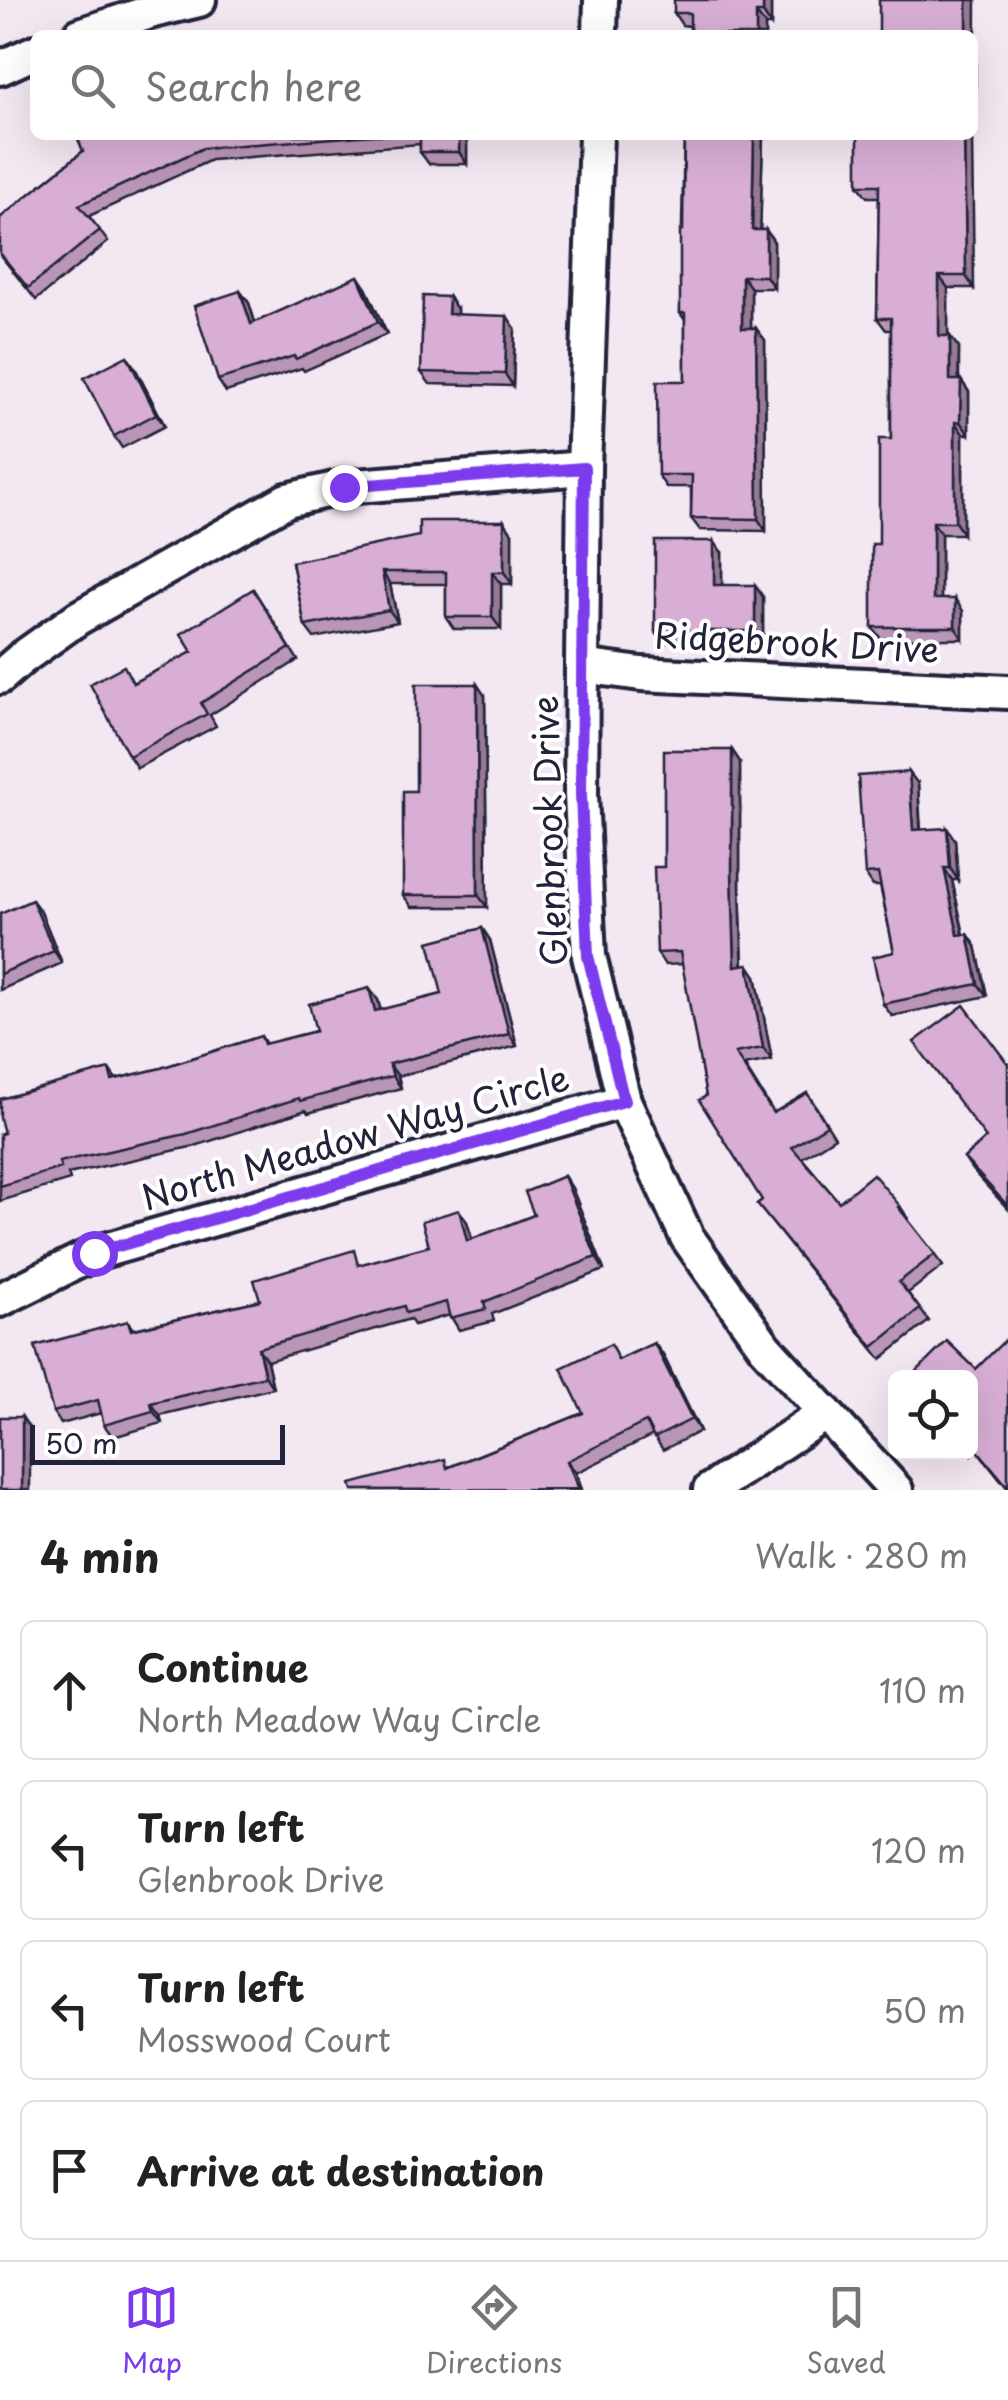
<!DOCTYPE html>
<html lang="en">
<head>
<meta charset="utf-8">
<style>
	:root { --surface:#fff; --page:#f6f6f6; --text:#222; --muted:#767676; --line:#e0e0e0; --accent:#7c3aed }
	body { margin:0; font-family:"Playpen Sans",sans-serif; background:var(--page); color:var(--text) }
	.controls { position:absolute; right:30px; bottom:30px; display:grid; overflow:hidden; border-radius:15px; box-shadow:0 10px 40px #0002 }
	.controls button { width:90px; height:90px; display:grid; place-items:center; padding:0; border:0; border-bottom:2px solid var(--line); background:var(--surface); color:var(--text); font:50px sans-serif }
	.scale { position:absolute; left:30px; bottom:25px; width:255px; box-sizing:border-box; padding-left:10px; border:5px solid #22223b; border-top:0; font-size:28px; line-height:35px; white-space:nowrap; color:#22223b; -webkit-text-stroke:8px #fff; paint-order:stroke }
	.stop { position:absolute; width:30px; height:30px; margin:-22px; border:8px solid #7c3aed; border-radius:50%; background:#fff }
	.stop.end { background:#7c3aed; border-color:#fff; box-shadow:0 2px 10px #0008 }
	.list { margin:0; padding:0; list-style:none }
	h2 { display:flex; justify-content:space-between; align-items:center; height:130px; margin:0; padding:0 40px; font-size:42px }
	h2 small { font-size:32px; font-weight:400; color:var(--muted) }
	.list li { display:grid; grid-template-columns:65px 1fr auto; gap:30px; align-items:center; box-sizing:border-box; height:140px; margin:0 20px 20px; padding:0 20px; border:2px solid var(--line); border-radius:15px }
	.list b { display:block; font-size:38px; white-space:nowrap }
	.list p { margin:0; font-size:32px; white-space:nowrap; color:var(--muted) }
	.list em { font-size:32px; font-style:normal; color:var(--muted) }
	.icon { flex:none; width:55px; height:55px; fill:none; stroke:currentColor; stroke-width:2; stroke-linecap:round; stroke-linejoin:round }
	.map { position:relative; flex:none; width:1008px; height:1490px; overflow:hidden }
	.search { position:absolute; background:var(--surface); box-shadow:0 10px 40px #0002; left:30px; right:30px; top:30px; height:110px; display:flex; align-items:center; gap:25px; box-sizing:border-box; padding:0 35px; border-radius:15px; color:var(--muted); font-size:38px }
	.sheet { height:770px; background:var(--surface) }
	nav { display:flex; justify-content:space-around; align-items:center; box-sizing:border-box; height:140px; border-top:2px solid var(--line); background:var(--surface); font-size:28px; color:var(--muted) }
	nav a { display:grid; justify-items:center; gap:5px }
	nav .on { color:var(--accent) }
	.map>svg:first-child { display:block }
</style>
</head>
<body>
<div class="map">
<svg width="1008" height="1490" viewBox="0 0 1008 1490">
	<rect width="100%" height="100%" fill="#f3e7f2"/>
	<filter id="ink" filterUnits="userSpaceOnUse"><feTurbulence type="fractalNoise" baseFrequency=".01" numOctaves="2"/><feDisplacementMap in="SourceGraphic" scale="20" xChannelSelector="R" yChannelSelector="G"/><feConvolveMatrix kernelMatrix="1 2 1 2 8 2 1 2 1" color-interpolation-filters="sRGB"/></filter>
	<g filter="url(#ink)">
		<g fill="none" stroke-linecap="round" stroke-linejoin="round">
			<defs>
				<g id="minor">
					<path d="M 80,35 L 153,11 L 199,0"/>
					<path d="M 600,35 L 601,0"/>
					<path d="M 0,68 L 35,52"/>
					<path d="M 596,135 L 584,468 L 582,666 L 581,795 L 589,956 L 624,1101 L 687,1237 L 765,1347 L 896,1490"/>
					<path d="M 582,666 L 641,674 L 1008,692"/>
					<path d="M 0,677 L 22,658 L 78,618 L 287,500 L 343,487 L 584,468"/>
					<path d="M 0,1300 L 95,1253 L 624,1101"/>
					<path d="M 710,1490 L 826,1413"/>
				</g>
			</defs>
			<use href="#minor" stroke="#22223b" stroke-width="40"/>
			<use href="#minor" stroke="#fff" stroke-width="32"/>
		</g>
		<g fill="#ba96b6" stroke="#22223b" stroke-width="2.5">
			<path d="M 771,0 L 771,25 L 765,25 L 765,35 L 682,25 L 674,13 Z"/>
			<path d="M 86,135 L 467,135 L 467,164 L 429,164 L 420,152 L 420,144 L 211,160 L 89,216 L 108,242 L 36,300 L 0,255 L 0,218 L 83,151 Z"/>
			<path d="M 684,135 L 763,135 L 760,230 L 766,230 L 774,242 L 774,288 L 751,288 L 751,328 L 765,340 L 766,531 L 700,530 L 691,518 L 691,487 L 666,487 L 658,475 L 685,381 L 685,320 L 680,313 Z"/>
			<path d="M 877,136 L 974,288 L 948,288 L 948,336 L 959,348 L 959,380 L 961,380 L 969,392 L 969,434 L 963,434 L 963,534 L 941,534 L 941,599 L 963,611 L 963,639 L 881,639 L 872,627 L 879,544 L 891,439 L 891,330 L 886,330 L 877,318 L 879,197 L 867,197 L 858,185 Z"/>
			<path d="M 366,288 L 387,334 L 304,371 L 302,368 L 226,392 L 218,380 L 240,291 L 249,303 L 255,322 Z"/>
			<path d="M 457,309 L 457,314 L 515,328 L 513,386 L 430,384 L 421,372 Z"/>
			<path d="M 135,368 L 165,426 L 122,448 L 114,436 Z"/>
			<path d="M 512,533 L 512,584 L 501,584 L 501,629 L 454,629 L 446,617 L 446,584 L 390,584 L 398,622 L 314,638 L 305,626 L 292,562 Z"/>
			<path d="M 722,553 L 722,585 L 763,597 L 763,643 L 663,643 L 655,631 Z"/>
			<path d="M 253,589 L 298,660 L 210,715 L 216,726 L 137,768 L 129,756 L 134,682 L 192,652 Z"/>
			<path d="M 485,696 L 487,907 L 412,907 L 403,895 L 416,791 Z"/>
			<path d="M 732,750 L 740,762 L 740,886 L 743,965 L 756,976 L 772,1060 L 744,1065 L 774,1113 L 807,1093 L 815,1105 L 835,1137 L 802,1158 L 839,1202 L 900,1206 L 908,1218 L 907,1219 L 943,1266 L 908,1293 L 929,1321 L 881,1359 L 757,1204 L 762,1200 L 706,1096 L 683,964 L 665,965 L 657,953 L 664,867 Z"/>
			<path d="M 918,784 L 921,830 L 955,840 L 958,880 L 952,880 L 964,934 L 976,946 L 987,996 L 892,1016 L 883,1004 L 894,952 L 880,886 L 873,886 L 865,874 Z"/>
			<path d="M 41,912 L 62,963 L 0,990 L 0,914 Z"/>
			<path d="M 482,928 L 490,940 L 517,1046 L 398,1076 L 401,1088 L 308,1113 L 306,1110 L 195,1146 L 68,1174 L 70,1180 L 0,1201 L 0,1134 L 109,1069 L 116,1079 L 161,1068 L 261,1036 L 266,1044 L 316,1031 L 378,1000 L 380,1010 L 442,994 Z"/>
			<path d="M 1008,1064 L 1008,1209 L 972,1170 L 964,1158 L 986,1138 Z"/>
			<path d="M 564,1176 L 572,1188 L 604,1270 L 492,1314 L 494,1321 L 459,1330 L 450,1315 L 414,1325 L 410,1319 L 267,1361 L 273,1388 L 160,1415 L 162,1423 L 113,1437 L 104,1425 L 101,1413 L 61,1424 L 53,1412 L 128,1321 L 134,1329 L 260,1300 L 363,1264 L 429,1246 L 467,1222 L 472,1239 L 534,1215 Z"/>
			<path d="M 1008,1339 L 1008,1489 L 977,1450 L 972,1455 L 970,1452 L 970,1378 L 976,1369 Z"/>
			<path d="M 654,1343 L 663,1355 L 700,1431 L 663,1450 L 653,1435 L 576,1473 L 582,1490 L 353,1490 L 451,1466 L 583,1413 L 620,1359 Z"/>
		</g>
		<g fill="#977a94" stroke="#22223b" stroke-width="2.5">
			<path d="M 763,0 L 771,0 L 771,25 L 763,13 Z"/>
			<path d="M 967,0 L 976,0 L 975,133 L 973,130 L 973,35 L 967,35 Z"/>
			<path d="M 756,13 L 765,25 L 765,35 L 756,35 Z"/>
			<path d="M 459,135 L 467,135 L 467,164 L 459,152 Z"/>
			<path d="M 754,135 L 763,135 L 760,242 L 752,230 Z"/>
			<path d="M 964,135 L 972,135 L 974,288 L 966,276 Z"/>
			<path d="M 766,230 L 774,242 L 774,288 L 766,276 Z"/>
			<path d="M 358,276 L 366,288 L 387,334 L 378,322 Z"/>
			<path d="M 742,276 L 751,288 L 751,340 L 742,328 Z"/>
			<path d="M 939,276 L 948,288 L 948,348 L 939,336 Z"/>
			<path d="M 240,291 L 249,303 L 259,336 L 251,324 Z"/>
			<path d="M 449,297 L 457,309 L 457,326 L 448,314 Z"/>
			<path d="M 507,316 L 515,328 L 513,386 L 505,374 Z"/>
			<path d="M 756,328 L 765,340 L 766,531 L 758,519 Z"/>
			<path d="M 950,336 L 959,348 L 958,392 L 950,380 Z"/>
			<path d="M 127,356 L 135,368 L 165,426 L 156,414 Z"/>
			<path d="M 961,380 L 969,392 L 969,434 L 960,422 Z"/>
			<path d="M 955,422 L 963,434 L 963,534 L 955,522 Z"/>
			<path d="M 504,521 L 512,533 L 512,584 L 504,572 Z"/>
			<path d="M 933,522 L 941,534 L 941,611 L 933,599 Z"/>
			<path d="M 714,541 L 722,553 L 722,597 L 714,585 Z"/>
			<path d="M 382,572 L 390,584 L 398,622 L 389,610 Z"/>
			<path d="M 492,572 L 501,584 L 501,629 L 492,617 Z"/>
			<path d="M 755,585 L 763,597 L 763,643 L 755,631 Z"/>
			<path d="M 955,599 L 963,611 L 963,639 L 955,627 Z"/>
			<path d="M 477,684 L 485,696 L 487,907 L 478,895 Z"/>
			<path d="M 732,750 L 740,762 L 740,886 L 743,978 L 735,966 L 732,874 Z"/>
			<path d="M 909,772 L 918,784 L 921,842 L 913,830 Z"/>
			<path d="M 947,828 L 955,840 L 958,880 L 950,868 Z"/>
			<path d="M 944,868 L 952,880 L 966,947 L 958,935 Z"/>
			<path d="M 32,900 L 41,912 L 62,963 L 54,951 Z"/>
			<path d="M 482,928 L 490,940 L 517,1046 L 509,1034 Z"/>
			<path d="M 968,934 L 976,946 L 987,996 L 978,984 Z"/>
			<path d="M 748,964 L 756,976 L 772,1060 L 763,1048 Z"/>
			<path d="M 369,988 L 378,1000 L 384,1023 L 375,1011 Z"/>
			<path d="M 389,1064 L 398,1076 L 401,1088 L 393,1076 Z"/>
			<path d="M 564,1176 L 572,1188 L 604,1270 L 596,1257 Z"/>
			<path d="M 459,1210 L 467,1222 L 476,1253 L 467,1241 Z"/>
			<path d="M 654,1343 L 663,1355 L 700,1431 L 692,1419 Z"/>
			<path d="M 258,1348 L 267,1361 L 273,1388 L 265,1376 Z"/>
			<path d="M 151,1403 L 160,1415 L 162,1423 L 153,1411 Z"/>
			<path d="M 22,1417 L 30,1429 L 30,1490 L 22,1490 Z"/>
			<path d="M 567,1461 L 576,1473 L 582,1490 L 579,1489 Z"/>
		</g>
		<g fill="#d8aed4" stroke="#22223b" stroke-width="2.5">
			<path d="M 674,0 L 763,0 L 763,13 L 756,13 L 756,35 L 690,35 L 690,13 L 674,13 Z"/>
			<rect x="879" y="0" width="88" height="35"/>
			<path d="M 86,135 L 373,135 L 203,148 L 79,205 L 100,230 L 28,288 L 0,253 L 0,218 L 83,151 L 78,139 Z"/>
			<rect x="420" y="135" width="39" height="17"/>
			<path d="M 684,135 L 754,135 L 752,230 L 766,230 L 766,276 L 742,276 L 742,328 L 756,328 L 758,519 L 691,518 L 692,475 L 658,475 L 657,381 L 685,381 L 685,313 L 680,313 L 680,230 L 683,230 Z"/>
			<path d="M 878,135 L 964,135 L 966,276 L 939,276 L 939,336 L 950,336 L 950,380 L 961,380 L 960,422 L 955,422 L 955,522 L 933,522 L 933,599 L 955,599 L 955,627 L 872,627 L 872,544 L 879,544 L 879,439 L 891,439 L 891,318 L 877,318 L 879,185 L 858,185 L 858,136 Z"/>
			<path d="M 358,276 L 378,322 L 296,359 L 294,356 L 218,380 L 194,306 L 240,291 L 251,324 Z"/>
			<path d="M 423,296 L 449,297 L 448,314 L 507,316 L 505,374 L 421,372 Z"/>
			<path d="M 127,356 L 156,414 L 114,436 L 84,378 Z"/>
			<path d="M 419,521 L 504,521 L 504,572 L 492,572 L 492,617 L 446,617 L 446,572 L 382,572 L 389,610 L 305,626 L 292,562 L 419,536 Z"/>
			<path d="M 655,541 L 714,541 L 714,585 L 755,585 L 755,631 L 655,631 Z"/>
			<path d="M 253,589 L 290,648 L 201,703 L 207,714 L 129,756 L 90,684 L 124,666 L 133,683 L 192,652 L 181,634 Z"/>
			<path d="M 416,684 L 477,684 L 478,895 L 403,895 L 403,791 L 416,791 Z"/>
			<path d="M 664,750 L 732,750 L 732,874 L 735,966 L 748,964 L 763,1048 L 735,1053 L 773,1113 L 807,1093 L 827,1125 L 792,1147 L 839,1202 L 873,1174 L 900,1206 L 898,1207 L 935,1254 L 899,1282 L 920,1309 L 873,1347 L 757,1204 L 762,1200 L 699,1100 L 706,1096 L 680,952 L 657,953 L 654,867 L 664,867 Z"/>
			<path d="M 909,772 L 913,830 L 947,828 L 950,868 L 944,868 L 958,935 L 968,934 L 978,984 L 883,1004 L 873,957 L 894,952 L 878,873 L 865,874 L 858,776 Z"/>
			<path d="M 32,900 L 54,951 L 0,974 L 0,914 Z"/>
			<path d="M 482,928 L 509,1034 L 389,1064 L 393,1076 L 300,1101 L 299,1098 L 186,1134 L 59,1162 L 61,1168 L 0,1186 L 0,1134 L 4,1133 L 0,1118 L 0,1099 L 109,1069 L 112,1080 L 161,1068 L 261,1036 L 264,1044 L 316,1031 L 309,1004 L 369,988 L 375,1011 L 442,994 L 429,942 Z"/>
			<path d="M 964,1005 L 1008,1064 L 1008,1206 L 964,1158 L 986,1138 L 914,1042 Z"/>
			<path d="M 564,1176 L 596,1257 L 484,1302 L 486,1309 L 450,1318 L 446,1302 L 406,1313 L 404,1306 L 258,1348 L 265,1376 L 151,1403 L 153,1411 L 104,1425 L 98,1400 L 53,1412 L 35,1346 L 128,1321 L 131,1330 L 260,1300 L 254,1280 L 354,1250 L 358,1265 L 429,1246 L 422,1221 L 459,1210 L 467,1241 L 534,1215 L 525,1192 Z"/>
			<path d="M 1007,1338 L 1008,1339 L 1008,1487 L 970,1441 L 970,1378 L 910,1378 L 947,1341 L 976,1369 Z"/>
			<path d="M 654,1343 L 692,1419 L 654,1438 L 646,1422 L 567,1461 L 579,1489 L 353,1490 L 351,1484 L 445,1459 L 447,1468 L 583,1413 L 561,1368 L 611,1344 L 618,1360 Z"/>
			<rect x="0" y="1417" width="22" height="73"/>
		</g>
	</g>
	<g fill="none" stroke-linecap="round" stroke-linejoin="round" filter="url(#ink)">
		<path stroke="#7c3aed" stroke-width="12" d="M 94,1253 L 624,1101 L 588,956 L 581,795 L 584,468 L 344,487"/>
	</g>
	<g text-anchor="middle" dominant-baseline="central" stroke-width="8" stroke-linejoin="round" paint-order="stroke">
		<g font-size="35" fill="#22223b" stroke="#fff">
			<text transform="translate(797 641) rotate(3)">Ridgebrook Drive</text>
			<text transform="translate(548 831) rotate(-92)">Glenbrook Drive</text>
			<text transform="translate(355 1136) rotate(-16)">North Meadow Way Circle</text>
		</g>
	</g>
</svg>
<div class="controls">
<button><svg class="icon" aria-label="locate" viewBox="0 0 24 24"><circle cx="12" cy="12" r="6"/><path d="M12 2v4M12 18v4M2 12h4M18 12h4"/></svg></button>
</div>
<div class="scale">50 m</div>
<div class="stop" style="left:94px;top:1253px"></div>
<div class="stop end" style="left:344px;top:487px"></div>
<div class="search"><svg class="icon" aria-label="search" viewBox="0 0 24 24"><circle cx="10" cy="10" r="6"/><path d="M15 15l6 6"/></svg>Search here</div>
</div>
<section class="sheet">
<h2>4 min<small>Walk · 280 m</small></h2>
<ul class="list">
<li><svg class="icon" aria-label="ahead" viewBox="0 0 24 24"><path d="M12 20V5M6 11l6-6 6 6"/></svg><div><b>Continue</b><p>North Meadow Way Circle</p></div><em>110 m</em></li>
<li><svg class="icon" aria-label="left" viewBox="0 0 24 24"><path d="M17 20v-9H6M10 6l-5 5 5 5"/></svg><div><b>Turn left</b><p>Glenbrook Drive</p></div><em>120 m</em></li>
<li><svg class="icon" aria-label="left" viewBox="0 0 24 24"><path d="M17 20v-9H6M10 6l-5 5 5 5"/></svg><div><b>Turn left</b><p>Mosswood Court</p></div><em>50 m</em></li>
<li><svg class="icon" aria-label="arrive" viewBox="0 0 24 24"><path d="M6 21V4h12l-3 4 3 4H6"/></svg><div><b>Arrive at destination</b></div></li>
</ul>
</section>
<nav>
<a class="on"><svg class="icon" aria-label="map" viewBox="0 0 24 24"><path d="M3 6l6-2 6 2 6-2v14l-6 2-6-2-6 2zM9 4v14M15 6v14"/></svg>Map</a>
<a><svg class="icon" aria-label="directions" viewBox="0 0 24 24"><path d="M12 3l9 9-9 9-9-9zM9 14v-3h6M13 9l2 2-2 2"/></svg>Directions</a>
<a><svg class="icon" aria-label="saved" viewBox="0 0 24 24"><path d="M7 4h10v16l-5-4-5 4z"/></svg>Saved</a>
</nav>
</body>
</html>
